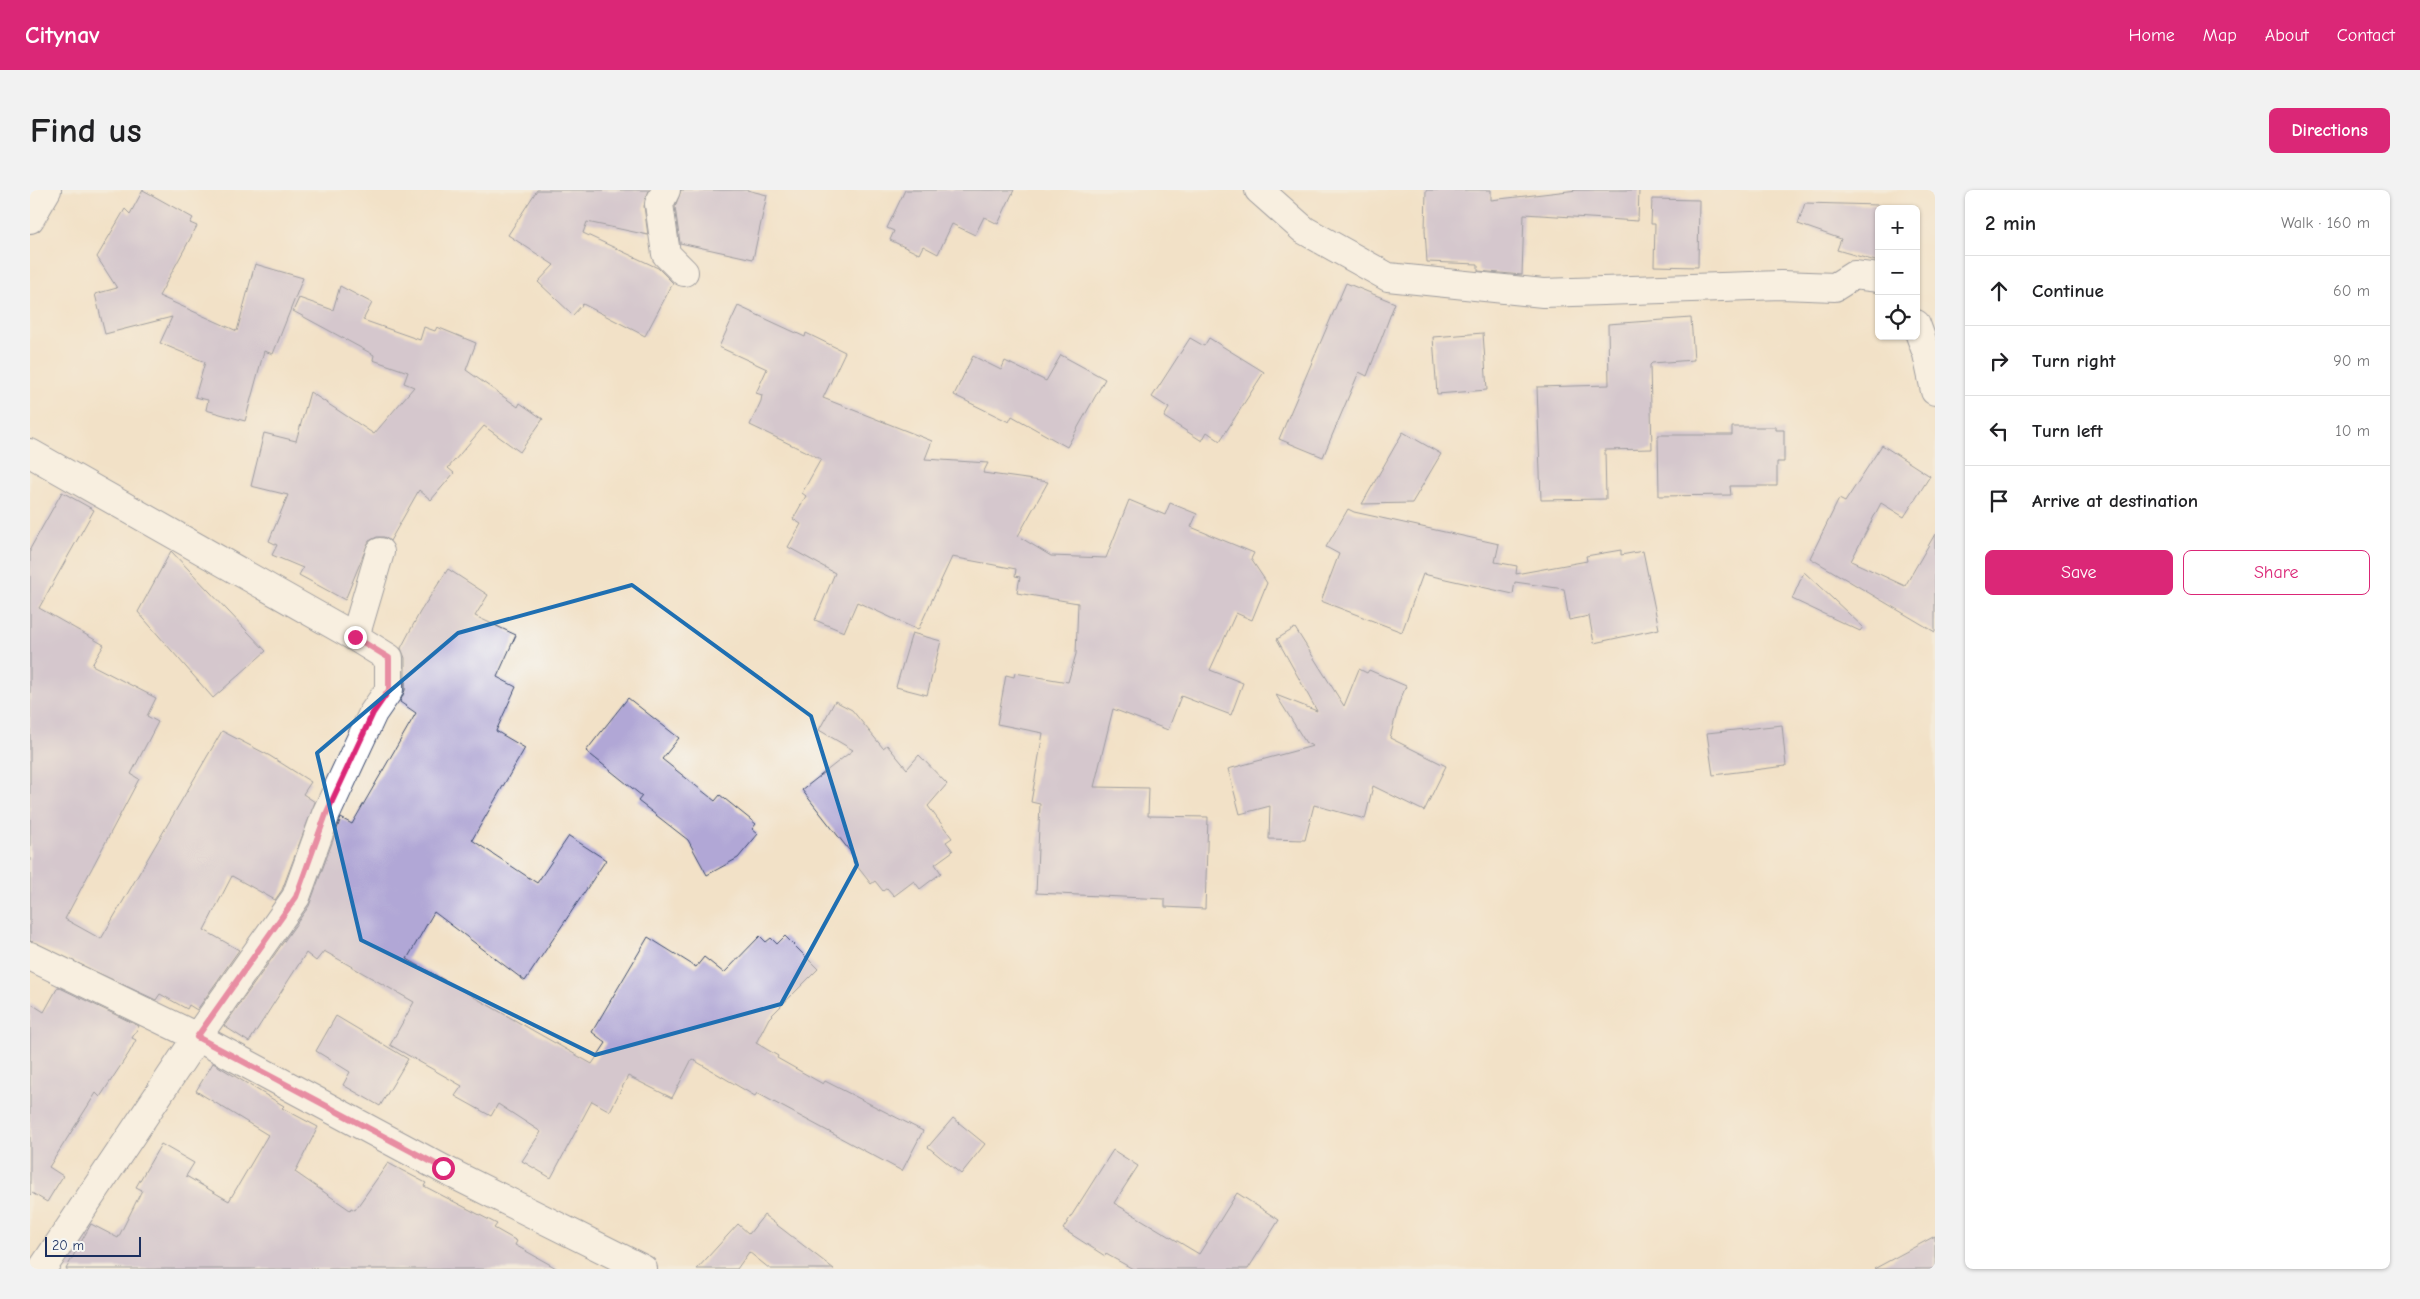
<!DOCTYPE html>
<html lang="en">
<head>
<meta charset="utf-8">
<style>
	:root { --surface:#fff; --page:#f2f2f2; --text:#202124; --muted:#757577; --line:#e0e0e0; --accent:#db2777 }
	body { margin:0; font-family:"Comic Neue",sans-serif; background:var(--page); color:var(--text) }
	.controls { position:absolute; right:15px; top:15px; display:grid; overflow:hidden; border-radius:8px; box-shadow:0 1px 4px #0004 }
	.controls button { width:45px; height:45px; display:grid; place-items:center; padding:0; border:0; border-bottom:1px solid var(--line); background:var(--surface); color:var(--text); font:25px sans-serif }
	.scale { position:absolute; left:15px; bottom:12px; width:96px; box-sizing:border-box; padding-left:5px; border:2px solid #1b2f5e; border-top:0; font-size:14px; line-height:18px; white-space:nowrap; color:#1b2f5e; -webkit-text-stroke:4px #f6f6f2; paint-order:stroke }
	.stop { position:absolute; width:15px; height:15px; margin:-11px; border:4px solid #db2777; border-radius:50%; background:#fff }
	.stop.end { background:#db2777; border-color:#fff; box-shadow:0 1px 5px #0008 }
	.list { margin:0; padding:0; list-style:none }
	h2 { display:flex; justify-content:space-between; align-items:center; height:65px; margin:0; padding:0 20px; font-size:21px }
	h2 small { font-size:16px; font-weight:400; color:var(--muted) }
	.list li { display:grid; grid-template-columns:32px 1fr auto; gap:15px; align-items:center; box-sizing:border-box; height:70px; padding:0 20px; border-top:1px solid var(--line) }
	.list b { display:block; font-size:19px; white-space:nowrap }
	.list em { font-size:16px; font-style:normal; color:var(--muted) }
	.actions { display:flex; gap:10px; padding:15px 20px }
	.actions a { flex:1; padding:11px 0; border:1px solid var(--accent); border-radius:8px; text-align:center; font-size:18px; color:var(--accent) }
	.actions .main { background:var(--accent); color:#fff }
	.icon { flex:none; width:28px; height:28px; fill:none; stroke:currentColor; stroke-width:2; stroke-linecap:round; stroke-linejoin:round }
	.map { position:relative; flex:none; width:1905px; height:1079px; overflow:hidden; border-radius:8px }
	header { display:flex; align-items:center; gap:30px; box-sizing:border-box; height:70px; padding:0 25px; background:var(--accent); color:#fff }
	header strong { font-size:24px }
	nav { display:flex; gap:28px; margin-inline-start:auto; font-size:18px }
	.intro { display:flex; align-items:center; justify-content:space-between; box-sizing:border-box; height:120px; padding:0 30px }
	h1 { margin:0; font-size:35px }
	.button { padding:12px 22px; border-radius:8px; background:var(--accent); color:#fff; font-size:18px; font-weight:700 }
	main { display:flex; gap:30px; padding:0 30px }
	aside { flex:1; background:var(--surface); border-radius:8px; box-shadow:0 1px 4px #0004 }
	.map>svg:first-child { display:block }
</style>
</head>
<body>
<header>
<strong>Citynav</strong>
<nav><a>Home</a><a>Map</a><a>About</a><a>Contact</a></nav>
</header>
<div class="intro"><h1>Find us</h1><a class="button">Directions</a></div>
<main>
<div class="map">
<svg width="1905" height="1079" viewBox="0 0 1905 1079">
	<rect width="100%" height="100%" fill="#f6f6f2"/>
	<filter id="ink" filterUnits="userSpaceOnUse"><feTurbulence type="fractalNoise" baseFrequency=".02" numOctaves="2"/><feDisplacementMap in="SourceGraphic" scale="10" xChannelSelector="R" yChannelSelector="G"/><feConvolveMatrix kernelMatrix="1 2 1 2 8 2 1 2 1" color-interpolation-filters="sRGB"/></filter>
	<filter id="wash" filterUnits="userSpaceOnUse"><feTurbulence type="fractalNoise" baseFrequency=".0096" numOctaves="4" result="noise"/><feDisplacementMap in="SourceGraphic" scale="20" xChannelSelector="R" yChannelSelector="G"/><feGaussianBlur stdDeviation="1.12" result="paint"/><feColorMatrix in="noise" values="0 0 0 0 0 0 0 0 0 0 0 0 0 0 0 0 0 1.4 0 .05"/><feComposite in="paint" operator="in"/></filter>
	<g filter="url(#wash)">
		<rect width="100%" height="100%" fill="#f2e1c7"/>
		<g id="blocks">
			<g fill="#b1a7d6">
				<path d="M 113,0 L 163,28 L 160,33 L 167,36 L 129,106 L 207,141 L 225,74 L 273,88 L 243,164 L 234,161 L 215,231 L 176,220 L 178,210 L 165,207 L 175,172 L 130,153 L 142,127 L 75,144 L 65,104 L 87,98 L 67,67 L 95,19 L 100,24 Z"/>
				<path d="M 507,0 L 619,0 L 614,16 L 618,45 L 557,32 L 553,43 L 628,78 L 643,93 L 615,146 L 553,114 L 543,125 L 508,92 L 524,75 L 478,45 Z"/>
				<path d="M 651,0 L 717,0 L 737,5 L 723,69 L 650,53 L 645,17 Z"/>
				<path d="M 875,0 L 984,0 L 968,34 L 954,27 L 945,45 L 922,34 L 908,64 L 893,56 L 889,64 L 860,50 L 864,41 L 857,38 Z"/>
				<path d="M 1396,0 L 1461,0 L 1461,10 L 1547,0 L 1609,0 L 1608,31 L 1494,24 L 1492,85 L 1448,81 L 1448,74 L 1397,72 L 1395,40 Z"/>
				<path d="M 1622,9 L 1669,10 L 1668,77 L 1624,76 L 1625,34 L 1621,34 Z"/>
				<path d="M 1775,13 L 1849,15 L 1849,72 L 1807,60 L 1811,49 L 1768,34 Z"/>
				<path d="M 1316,93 L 1365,113 L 1337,186 L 1329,182 L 1293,267 L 1249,249 Z"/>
				<path d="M 310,96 L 342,113 L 333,130 L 390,150 L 394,137 L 405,141 L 407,137 L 446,153 L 436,180 L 488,217 L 490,213 L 513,229 L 490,262 L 454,236 L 418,278 L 424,283 L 401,310 L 389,300 L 360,351 L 354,347 L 347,347 L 339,351 L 315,410 L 269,385 L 273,378 L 242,365 L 247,355 L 239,351 L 258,305 L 221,296 L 234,243 L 266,251 L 280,202 L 344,244 L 384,197 L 374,193 L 378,182 L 343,170 L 344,165 L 263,121 L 269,108 L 303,120 Z"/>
				<path d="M 708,116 L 775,147 L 776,143 L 815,162 L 793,208 L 902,251 L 895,269 L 958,273 L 953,283 L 1018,292 L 988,346 L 1021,366 L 1076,368 L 1099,310 L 1135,325 L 1140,313 L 1167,324 L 1161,337 L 1224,363 L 1221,369 L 1237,393 L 1222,430 L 1206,423 L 1180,480 L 1213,493 L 1201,525 L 1151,506 L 1138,540 L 1083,519 L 1064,597 L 1119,598 L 1118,626 L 1178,627 L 1175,719 L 1135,717 L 1135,709 L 1006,703 L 1010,614 L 1001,612 L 1013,543 L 967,534 L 976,485 L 984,487 L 985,483 L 1038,492 L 1046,464 L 1048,413 L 987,403 L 990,387 L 985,386 L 986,379 L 922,367 L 888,440 L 827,412 L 814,442 L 785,430 L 805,383 L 758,357 L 771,334 L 763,329 L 776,306 L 772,303 L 791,269 L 720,235 L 731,211 L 732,205 L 726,203 L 737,179 L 689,157 Z"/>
				<path d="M 1661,128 L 1664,170 L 1622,173 L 1620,175 L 1622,259 L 1575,260 L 1576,309 L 1511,310 L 1507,197 L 1579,195 L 1578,134 Z"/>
				<path d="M 1453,143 L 1457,200 L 1407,204 L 1403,147 Z"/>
				<path d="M 1160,148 L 1174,156 L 1179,148 L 1234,182 L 1190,251 L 1177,242 L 1172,251 L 1134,227 L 1139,218 L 1122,207 Z"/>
				<path d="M 1031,165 L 1075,189 L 1037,257 L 982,226 L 979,232 L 924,205 L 943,166 L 971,180 L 975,171 L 1016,191 Z"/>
				<path d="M 1702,237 L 1746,237 L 1746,240 L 1754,240 L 1754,272 L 1747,272 L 1747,296 L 1700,296 L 1701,305 L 1629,306 L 1628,245 L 1702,245 Z"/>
				<path d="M 1373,242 L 1411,264 L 1382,313 L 1332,314 Z"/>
				<path d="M 1852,255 L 1900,286 L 1874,327 L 1851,313 L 1821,371 L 1875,396 L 1905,344 L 1905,442 L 1780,368 L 1809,309 L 1815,312 Z"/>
				<path d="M 32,302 L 64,320 L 9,418 L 74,455 L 62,475 L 126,508 L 117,526 L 128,532 L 101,584 L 109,589 L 35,729 L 71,749 L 192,541 L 240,566 L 281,592 L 273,604 L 285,612 L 252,700 L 245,710 L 202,686 L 174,740 L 209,760 L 167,820 L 159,815 L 157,819 L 130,804 L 126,810 L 0,751 L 0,359 Z"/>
				<path d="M 1318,319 L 1324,322 L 1469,354 L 1465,372 L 1487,376 L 1486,384 L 1557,371 L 1556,366 L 1591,360 L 1591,365 L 1613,361 L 1629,439 L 1564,453 L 1559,426 L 1539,430 L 1534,399 L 1485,392 L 1483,404 L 1393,384 L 1372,442 L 1291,411 L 1309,364 L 1296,357 Z"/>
				<path d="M 141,361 L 236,461 L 183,508 L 108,422 Z"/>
				<path d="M 418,379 L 458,405 L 445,426 L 486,445 L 467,487 L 486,497 L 466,541 L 495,558 L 442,650 L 507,693 L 539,646 L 576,670 L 495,791 L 404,722 L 377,769 L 562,874 L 576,853 L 562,842 L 618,747 L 666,777 L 674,767 L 694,783 L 730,746 L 736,752 L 741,748 L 747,754 L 755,746 L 788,779 L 739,828 L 726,853 L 748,866 L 747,868 L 793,894 L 795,891 L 893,941 L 872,981 L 727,903 L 725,906 L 662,869 L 642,908 L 598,886 L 580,921 L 562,911 L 521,988 L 492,971 L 511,942 L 468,914 L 461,926 L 425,906 L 432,896 L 360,855 L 384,812 L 294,761 L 286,771 L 276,763 L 219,852 L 194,836 L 279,716 L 311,628 L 322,634 L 386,523 L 370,512 L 375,500 L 375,468 L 371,458 L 390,422 Z"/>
				<path d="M 1774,382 L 1833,437 L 1830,441 L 1762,409 Z"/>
				<path d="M 1265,438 L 1314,516 L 1329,479 L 1337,483 L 1339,480 L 1376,496 L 1369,513 L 1360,548 L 1416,576 L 1394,621 L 1343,596 L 1335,629 L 1284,615 L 1275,650 L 1239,649 L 1240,616 L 1210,624 L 1198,579 L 1283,556 L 1276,553 L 1246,505 L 1287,521 L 1247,449 Z"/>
				<path d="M 882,443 L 911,451 L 897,505 L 866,497 Z"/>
				<path d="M 598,508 L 649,548 L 632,569 L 685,611 L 690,605 L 726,634 L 722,639 L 728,644 L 708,668 L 677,685 L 658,650 L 608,611 L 612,606 L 556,561 Z"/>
				<path d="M 805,511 L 822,520 L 853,558 L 857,555 L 877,579 L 889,565 L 917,594 L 898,616 L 922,648 L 916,652 L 923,661 L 905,674 L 911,683 L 890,699 L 884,691 L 864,706 L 857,698 L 853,701 L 845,691 L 841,694 L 823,671 L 826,669 L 772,600 L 823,560 L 789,540 Z"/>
				<path d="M 1752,535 L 1756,576 L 1683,585 L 1677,543 Z"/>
				<path d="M 28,797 L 109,836 L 102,848 L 106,850 L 99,863 L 70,907 L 66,903 L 19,977 L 33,986 L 17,1012 L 2,1003 L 0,1005 L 0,813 L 14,822 Z"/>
				<path d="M 306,826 L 378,869 L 350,916 L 313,895 L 320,882 L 286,861 Z"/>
				<path d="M 183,873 L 254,916 L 252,918 L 288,937 L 265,982 L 320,1020 L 321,1018 L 325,1020 L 358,973 L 396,993 L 394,996 L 467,1034 L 464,1038 L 487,1051 L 485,1055 L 528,1079 L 36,1079 L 61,1034 L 88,1048 L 112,1000 L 106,997 L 131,954 L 164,973 L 156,986 L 199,1011 L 238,945 L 166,901 Z"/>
				<path d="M 923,928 L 955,954 L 931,984 L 898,957 Z"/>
				<path d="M 1083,960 L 1108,976 L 1084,1013 L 1169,1064 L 1207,1003 L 1249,1030 L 1218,1079 L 1103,1079 L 1076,1064 L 1075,1066 L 1033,1039 Z"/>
				<path d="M 734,1025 L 804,1079 L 740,1079 L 719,1062 L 707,1079 L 667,1079 L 708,1034 L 719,1044 Z"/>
				<path d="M 1905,1046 L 1905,1079 L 1844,1079 Z"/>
			</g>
		</g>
	</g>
	<g filter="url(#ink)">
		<use href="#blocks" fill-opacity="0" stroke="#3b4a6e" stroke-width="1"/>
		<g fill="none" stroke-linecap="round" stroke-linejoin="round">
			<defs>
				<g id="minor">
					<path d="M 636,0 L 629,14 L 636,64 L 654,82"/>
					<path d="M 1229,0 L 1274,40 L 1358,87 L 1513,103 L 1751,95 L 1805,97 L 1824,85 L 1849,88"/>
					<path d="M 0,29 L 17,0"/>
					<path d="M 1886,134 L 1897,164 L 1905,201"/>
					<path d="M 0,263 L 325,447"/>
					<path d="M 0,766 L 167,847 L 413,979 L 613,1079"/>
					<path d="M 12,1079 L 167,847 L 266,707 L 296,624 L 343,523 L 359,500 L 359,468 L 325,447 L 350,362"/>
				</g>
			</defs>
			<use href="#minor" stroke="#3b4a6e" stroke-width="30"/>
			<use href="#minor" stroke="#fff" stroke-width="28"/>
		</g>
	</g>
	<g fill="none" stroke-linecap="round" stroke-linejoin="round" filter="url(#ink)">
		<path stroke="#db2777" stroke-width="6" d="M 325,447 L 359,468 L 359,500 L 343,523 L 296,624 L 266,707 L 167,847 L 413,978"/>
	</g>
	<path d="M0 0H1905V1079H0ZM 602,395 L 781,526 L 827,675 L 751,814 L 565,865 L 331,750 L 287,563 L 428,443 Z" fill="#f2e1c7" fill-opacity=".55" fill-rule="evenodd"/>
	<path fill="none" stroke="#1f6fb2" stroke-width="4" stroke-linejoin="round" d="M 602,395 L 781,526 L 827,675 L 751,814 L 565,865 L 331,750 L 287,563 L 428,443 Z"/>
</svg>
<div class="controls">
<button>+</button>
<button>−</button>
<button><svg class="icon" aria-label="locate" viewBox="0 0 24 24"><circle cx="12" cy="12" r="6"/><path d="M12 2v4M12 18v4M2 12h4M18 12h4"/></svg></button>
</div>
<div class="scale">20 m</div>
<div class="stop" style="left:413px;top:978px"></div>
<div class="stop end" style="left:325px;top:447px"></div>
</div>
<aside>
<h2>2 min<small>Walk · 160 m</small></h2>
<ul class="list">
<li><svg class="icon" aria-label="ahead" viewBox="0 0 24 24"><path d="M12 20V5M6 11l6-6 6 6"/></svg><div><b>Continue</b></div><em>60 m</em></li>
<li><svg class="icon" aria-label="right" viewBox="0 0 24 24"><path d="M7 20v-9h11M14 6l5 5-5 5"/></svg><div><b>Turn right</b></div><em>90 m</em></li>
<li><svg class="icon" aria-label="left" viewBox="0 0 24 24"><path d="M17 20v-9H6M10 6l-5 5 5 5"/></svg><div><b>Turn left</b></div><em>10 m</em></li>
<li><svg class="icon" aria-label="arrive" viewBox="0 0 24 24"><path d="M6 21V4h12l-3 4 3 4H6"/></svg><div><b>Arrive at destination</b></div></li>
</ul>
<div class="actions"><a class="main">Save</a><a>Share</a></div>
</aside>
</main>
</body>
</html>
